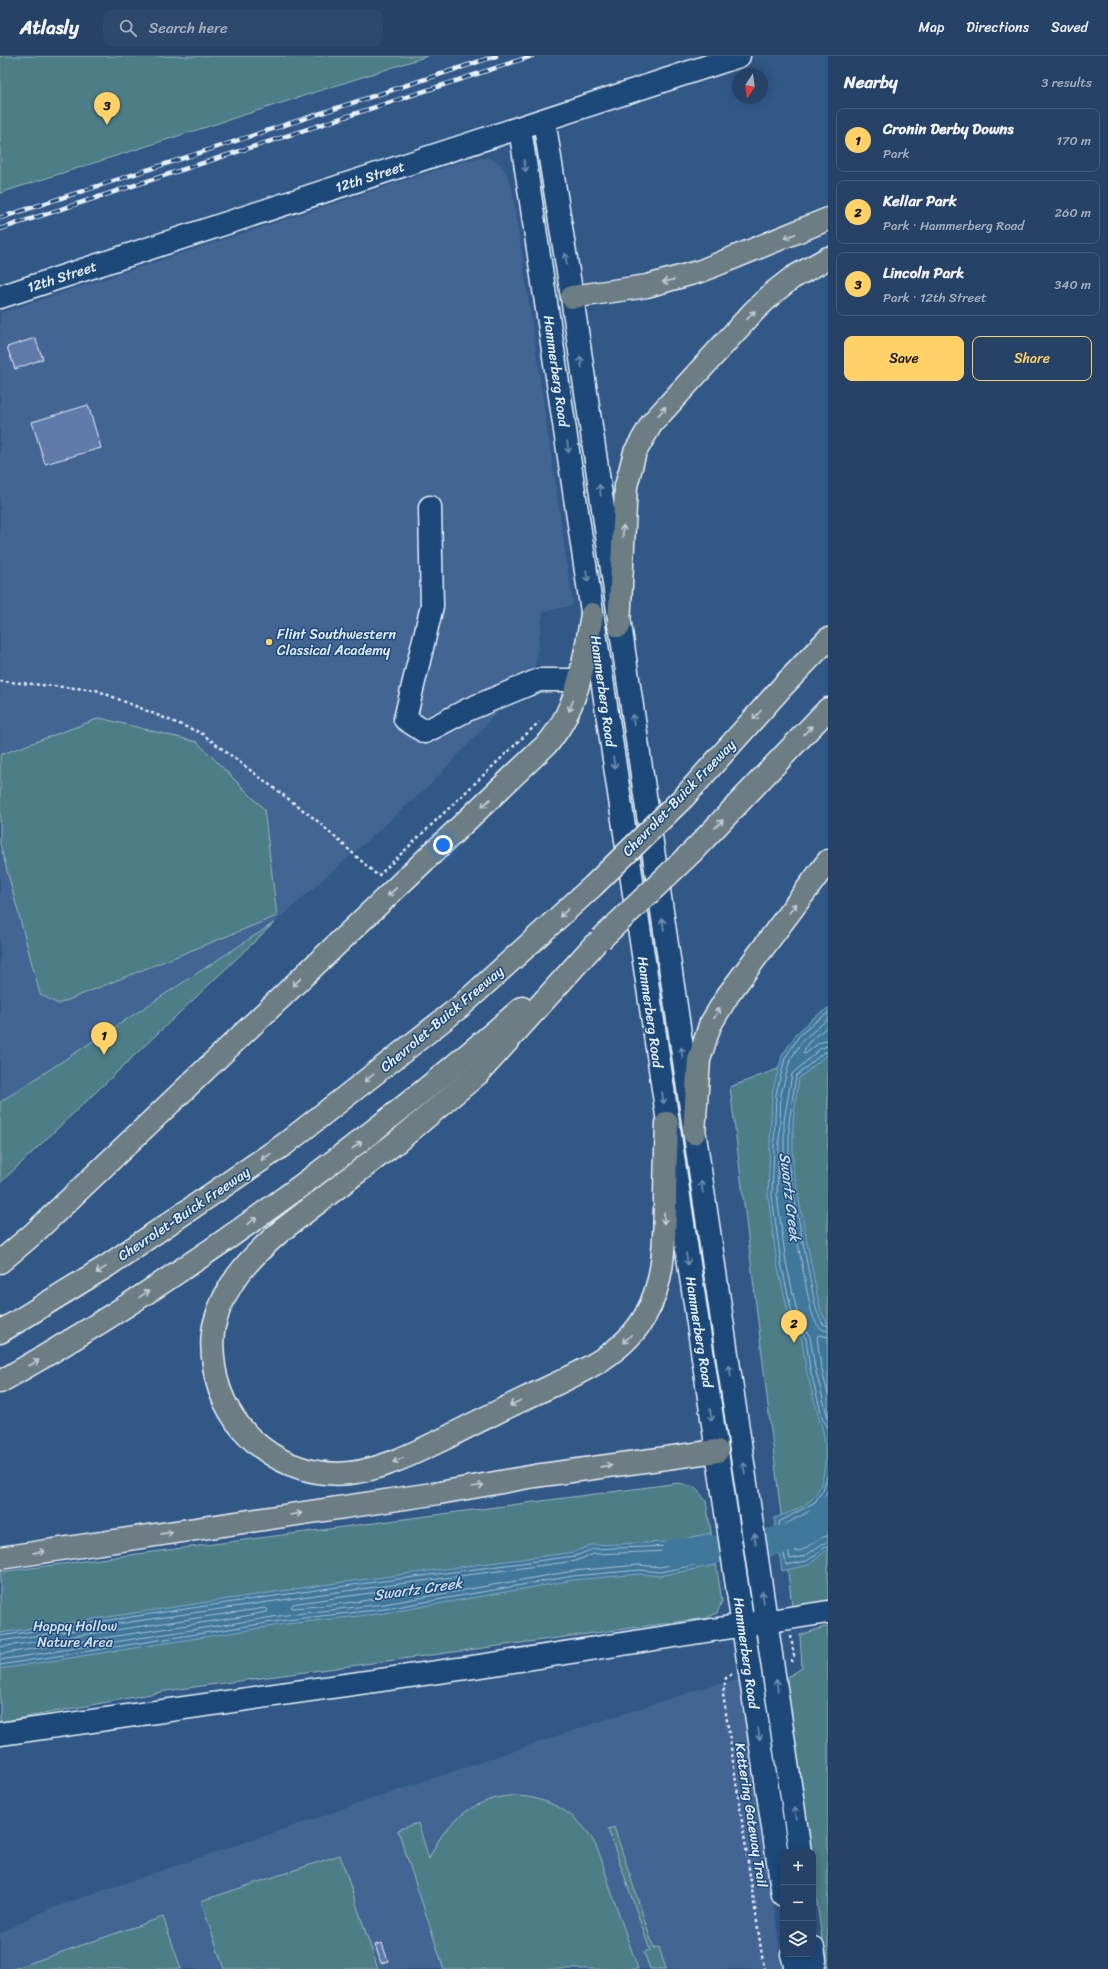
<!DOCTYPE html>
<html lang="en">
<head>
<meta charset="utf-8">
<style>
	:root { --surface:#264266; --page:#2e496c; --text:#f1f3f6; --muted:#a4b0bf; --line:#425b7a; --accent:#ffd166 }
	body { margin:0; font-family:Sriracha,sans-serif; background:var(--page); color:var(--text) }
	.controls { position:absolute; right:12px; bottom:12px; display:grid; overflow:hidden; border-radius:8px; box-shadow:0 2px 10px #0003 }
	.controls button { width:36px; height:36px; display:grid; place-items:center; padding:0; border:0; border-bottom:1px solid var(--line); background:var(--surface); color:var(--text); font:20px sans-serif }
	.compass { position:absolute; left:732px; top:12px; width:36px; height:36px; border-radius:50%; background:var(--surface); box-shadow:0 2px 10px #0003; rotate:193deg }
	.you { position:absolute; left:443px; top:789px; width:14px; height:14px; margin:-10px; border:3px solid #fff; border-radius:50%; background:#1a73e8; box-shadow:0 0 0 6px #1a73e833 }
	.badge { display:grid; place-items:center; width:26px; height:26px; border-radius:50%; background:var(--accent); color:#111; font-size:13px; font-weight:700 }
	.pin { position:absolute; translate:-50% -33px; filter:drop-shadow(0 1px 2px #0008) }
	.pin::after { content:''; position:absolute; top:21px; width:14px; height:12px; background:inherit; clip-path:polygon(0 0,100% 0,50% 100%) }
	.list { margin:0; padding:0; list-style:none }
	h2 { display:flex; justify-content:space-between; align-items:center; height:52px; margin:0; padding:0 16px; font-size:17px }
	h2 small { font-size:13px; font-weight:400; color:var(--muted) }
	.list li { display:grid; grid-template-columns:26px 1fr auto; gap:12px; align-items:center; box-sizing:border-box; height:64px; margin:0 8px 8px; padding:0 8px; border:1px solid var(--line); border-radius:8px }
	.list b { display:block; font-size:15px; white-space:nowrap }
	.list p { margin:0; font-size:13px; white-space:nowrap; color:var(--muted) }
	.list em { font-size:13px; font-style:normal; color:var(--muted) }
	.actions { display:flex; gap:8px; padding:12px 16px }
	.actions a { flex:1; padding:9px 0; border:1px solid var(--accent); border-radius:8px; text-align:center; font-size:14px; color:var(--accent) }
	.actions .main { background:var(--accent); color:#111 }
	.icon { flex:none; width:22px; height:22px; fill:none; stroke:currentColor; stroke-width:2; stroke-linecap:round; stroke-linejoin:round }
	.map { position:relative; flex:none; width:828px; height:1913px; overflow:hidden }
	header { display:flex; align-items:center; gap:24px; box-sizing:border-box; height:56px; padding:0 20px; background:var(--surface); border-bottom:1px solid var(--line) }
	header strong { font-size:19px }
	nav { display:flex; gap:22px; margin-inline-start:auto; font-size:14px }
	.search { width:280px; height:36px; background:var(--page); display:flex; align-items:center; gap:10px; box-sizing:border-box; padding:0 14px; border-radius:8px; color:var(--muted); font-size:15px }
	main { display:flex }
	aside { flex:1; background:var(--surface) }
	.map>svg:first-child { display:block }
</style>
</head>
<body>
<header>
<strong>Atlasly</strong>
<div class="search"><svg class="icon" aria-label="search" viewBox="0 0 24 24"><circle cx="10" cy="10" r="6"/><path d="M15 15l6 6"/></svg>Search here</div>
<nav><a>Map</a><a>Directions</a><a>Saved</a></nav>
</header>
<main>
<div class="map">
<svg width="828" height="1913" viewBox="0 0 828 1913">
	<rect width="100%" height="100%" fill="#325888"/>
	<filter id="ink" filterUnits="userSpaceOnUse"><feTurbulence type="fractalNoise" baseFrequency=".025" numOctaves="2"/><feDisplacementMap in="SourceGraphic" scale="8" xChannelSelector="R" yChannelSelector="G"/><feConvolveMatrix kernelMatrix="1 2 1 2 8 2 1 2 1" color-interpolation-filters="sRGB"/></filter>
	<g filter="url(#ink)">
		<g fill="#436594">
			<path d="M 481,102 L 489,102 L 499,107 L 506,117 L 512,132 L 573,549 L 543,556 L 534,617 L 431,728 L 274,867 L 0,1046 L 0,257 L 461,106 Z"/>
			<path d="M 742,1624 L 783,1913 L 0,1913 L 0,1877 L 46,1854 L 613,1661 L 712,1629 Z"/>
		</g>
		<g fill="#4e7d86" stroke="#9bb7bf">
			<path d="M 0,0 L 428,0 L 0,137 Z"/>
			<path d="M 100,662 L 197,686 L 264,753 L 277,860 L 58,948 L 40,938 L 0,788 L 0,699 Z"/>
			<path d="M 274,867 L 0,1127 L 0,1046 Z"/>
			<path d="M 828,994 L 828,1544 L 805,1553 L 792,1550 L 730,1031 Z"/>
			<path d="M 679,1427 L 695,1431 L 706,1445 L 722,1545 L 717,1557 L 706,1562 L 172,1634 L 0,1666 L 0,1516 Z"/>
			<path d="M 828,1570 L 828,1913 L 826,1913 L 813,1816 L 813,1796 L 810,1796 L 786,1622 L 802,1612 L 800,1579 Z"/>
			<path d="M 507,1740 C 544,1738 581,1757 597,1792 C 603,1806 607,1823 612,1838 C 621,1863 629,1888 638,1913 L 444,1913 L 398,1774 L 418,1767 L 429,1803 C 443,1769 470,1745 507,1740 Z"/>
			<path d="M 614,1771 L 654,1893 L 659,1891 L 666,1913 L 650,1913 L 644,1896 L 650,1894 L 608,1773 Z"/>
			<path d="M 340,1799 L 378,1913 L 224,1913 L 201,1845 Z"/>
			<path d="M 163,1861 L 181,1913 L 13,1913 Z"/>
		</g>
		<g fill="#40789c" stroke="#83a8c1">
			<path d="M 828,952 L 828,998 L 799,1022 L 793,1066 L 793,1113 L 817,1238 L 821,1255 L 828,1269 L 828,1493 L 809,1509 L 782,1515 L 774,1462 C 786,1458 804,1452 813,1442 C 828,1426 828,1384 820,1366 L 806,1313 L 802,1284 L 790,1264 L 777,1208 L 768,1140 L 772,1037 L 782,1000 L 796,978 L 812,963 Z"/>
			<path d="M 711,1477 L 716,1509 L 660,1520 L 640,1518 L 574,1524 L 386,1557 L 287,1568 L 0,1613 L 0,1577 L 329,1528 L 574,1496 L 592,1489 L 669,1486 Z"/>
		</g>
		<g fill="none" stroke-linecap="round" stroke-linejoin="round">
			<g stroke="#a5c1d3" stroke-width="1">
				<path d="M 828,957 L 815,966 L 799,980 L 785,1002 L 776,1038 L 772,1140 L 781,1207 L 793,1262 L 806,1283 L 810,1313 L 823,1364 L 828,1371"/>
				<path d="M 828,963 L 803,984 L 790,1004 L 781,1038 L 777,1140 L 786,1206 L 798,1260 L 810,1281 L 815,1312 L 828,1362"/>
				<path d="M 828,970 L 808,987 L 803,997 L 805,998 L 819,987 L 828,984"/>
				<path d="M 828,990 L 821,992 L 792,1018 L 784,1065 L 784,1114 L 808,1240 C 811,1251 813,1274 828,1275"/>
				<path d="M 828,996 L 824,996 L 796,1020 L 789,1066 L 789,1113 L 813,1239 L 817,1256 L 823,1268 L 828,1270"/>
				<path d="M 828,1281 L 819,1279 L 817,1281 L 821,1311 L 828,1338"/>
				<path d="M 828,1417 L 823,1434 L 815,1446 L 779,1466 L 786,1509 L 807,1505 L 824,1492 L 828,1491"/>
				<path d="M 828,1435 L 817,1451 L 784,1469 L 790,1503 L 805,1500 L 822,1488 L 828,1486"/>
				<path d="M 828,1447 L 821,1455 L 791,1473 L 796,1496 C 808,1494 815,1481 828,1480"/>
				<path d="M 417,1531 L 419,1533 L 418,1535 C 376,1544 335,1549 294,1552 L 291,1551 L 293,1548 Z"/>
				<path d="M 0,1580 L 330,1532 L 575,1500 L 593,1493 L 669,1490 L 706,1482 L 708,1484 L 711,1504 L 710,1506 L 660,1516 L 640,1514 L 573,1520 L 385,1553 L 286,1564 L 0,1609"/>
				<path d="M 0,1585 L 330,1537 L 575,1505 L 594,1498 L 670,1495 L 702,1488 L 704,1490 L 705,1500 L 704,1502 L 660,1511 L 639,1509 L 573,1515 L 384,1548 L 286,1559 L 0,1604"/>
				<path d="M 0,1591 L 265,1552 L 267,1554 L 266,1556 L 246,1560 L 0,1598"/>
			</g>
			<path stroke="#40789c" stroke-width="28" d="M 675,1497 C 713,1493 785,1492 815,1469 C 820,1465 824,1460 828,1455"/>
		</g>
		<g fill="#607aaa" stroke="#e8f1f8">
			<path d="M 35,282 L 43,303 L 15,313 L 7,291 Z"/>
			<path d="M 88,349 L 101,392 L 45,408 L 32,366 Z"/>
			<path d="M 382,1887 L 388,1905 L 381,1907 L 375,1889 Z"/>
		</g>
		<g fill="none" stroke-linecap="round" stroke-linejoin="round">
			<defs>
				<g id="minor">
					<path d="M 544,64 L 572,241 L 800,1796"/>
					<path d="M 520,72 L 783,1839"/>
					<path d="M 0,241 L 739,0"/>
					<path d="M 430,451 L 432,550 L 405,663 L 425,676 L 467,654 L 539,624 L 579,624"/>
					<path d="M 0,1678 L 487,1609 L 828,1556"/>
					<path d="M 792,1898 L 796,1913"/>
					<path d="M 813,1913 L 815,1904 L 813,1892"/>
				</g>
				<g id="highway">
					<path d="M 572,241 L 647,230 L 701,215 L 828,163"/>
					<path d="M 619,570 L 626,430 L 635,396 L 652,367 L 754,255 L 774,236 L 792,222 L 828,202"/>
					<path d="M 684,741 L 783,630 L 828,583"/>
					<path d="M 692,796 L 828,653"/>
					<path d="M 594,889 L 479,1017 L 398,1085 L 282,1174 C 252,1200 225,1227 215,1266 C 211,1280 212,1296 214,1310 C 223,1376 284,1424 350,1417 C 384,1413 416,1396 446,1382 C 472,1368 499,1355 526,1342 C 567,1322 621,1303 645,1260 C 665,1225 664,1186 665,1148 C 665,1121 666,1094 667,1067"/>
					<path d="M 694,1077 L 699,1004 L 710,969 L 728,939 L 828,805"/>
					<path d="M 0,1206 L 33,1178 L 550,685 C 580,647 584,604 592,558"/>
					<path d="M 0,1276 L 107,1210 L 285,1088 L 461,950 L 593,830"/>
					<path d="M 0,1326 C 187,1220 360,1093 522,952"/>
					<path d="M 0,1502 L 439,1437 L 535,1420 L 717,1395"/>
				</g>
			</defs>
			<use href="#minor" stroke="#e8f1f8" stroke-width="25"/>
			<use href="#highway" stroke="#e8f1f8" stroke-width="25"/>
			<g stroke="#e8f1f8" stroke-width="2.5" stroke-dasharray="3 3" stroke-linecap="butt">
				<path d="M 0,625 L 96,634 L 201,677 L 315,763 L 378,820 L 539,666"/>
				<path d="M 791,1606 L 794,1600 L 791,1580"/>
				<path d="M 732,1618 L 726,1622 L 723,1638 L 764,1913"/>
			</g>
			<use href="#minor" stroke="#1f4a7a" stroke-width="22"/>
			<use href="#highway" stroke="#6c7e84" stroke-width="22"/>
			<defs>
				<g id="rail">
					<path d="M 0,162 L 496,0"/>
					<path d="M 0,173 L 532,0"/>
				</g>
			</defs>
			<use href="#rail" stroke="#e8f1f8" stroke-width="4.5"/>
			<use href="#rail" stroke="#1f4a7a" stroke-width="3" stroke-dasharray="9" stroke-linecap="butt"/>
			<defs>
				<g id="highway-bridge">
					<path d="M 593,830 L 684,741"/>
					<path d="M 601,883 L 692,796"/>
				</g>
			</defs>
			<use href="#highway-bridge" stroke="#e8f1f8" stroke-width="25" stroke-linecap="butt"/>
			<use href="#highway-bridge" stroke="#6c7e84" stroke-width="22"/>
		</g>
		<defs><path id="oneway-shaft" d="M-6 0H5M1.5-3L5.5 0L1.5 3" fill="none" stroke-width="1.6" stroke-linecap="round" stroke-linejoin="round"/></defs>
		<g stroke="#6f8dac">
			<use href="#oneway-shaft" transform="translate(525 110) rotate(81)"/>
			<use href="#oneway-shaft" transform="translate(566 203) rotate(-99)"/>
			<use href="#oneway-shaft" transform="translate(581 306) rotate(-98)"/>
			<use href="#oneway-shaft" transform="translate(568 391) rotate(82)"/>
			<use href="#oneway-shaft" transform="translate(600 434) rotate(-98)"/>
			<use href="#oneway-shaft" transform="translate(587 520) rotate(82)"/>
			<use href="#oneway-shaft" transform="translate(633 664) rotate(-98)"/>
			<use href="#oneway-shaft" transform="translate(614 707) rotate(82)"/>
			<use href="#oneway-shaft" transform="translate(663 868) rotate(-98)"/>
			<use href="#oneway-shaft" transform="translate(682 997) rotate(-98)"/>
			<use href="#oneway-shaft" transform="translate(663 1042) rotate(82)"/>
			<use href="#oneway-shaft" transform="translate(702 1131) rotate(-99)"/>
			<use href="#oneway-shaft" transform="translate(687 1203) rotate(81)"/>
			<use href="#oneway-shaft" transform="translate(730 1315) rotate(-99)"/>
			<use href="#oneway-shaft" transform="translate(711 1359) rotate(81)"/>
			<use href="#oneway-shaft" transform="translate(744 1412) rotate(-98)"/>
			<use href="#oneway-shaft" transform="translate(755 1483) rotate(-99)"/>
			<use href="#oneway-shaft" transform="translate(763 1541) rotate(-98)"/>
			<use href="#oneway-shaft" transform="translate(777 1629) rotate(-98)"/>
			<use href="#oneway-shaft" transform="translate(759 1678) rotate(81)"/>
			<use href="#oneway-shaft" transform="translate(795 1757) rotate(-98)"/>
		</g>
		<g stroke="#c3ced5">
			<use href="#oneway-shaft" transform="translate(790 180) rotate(157)"/>
			<use href="#oneway-shaft" transform="translate(668 225) rotate(167)"/>
			<use href="#oneway-shaft" transform="translate(751 259) rotate(-47)"/>
			<use href="#oneway-shaft" transform="translate(662 355) rotate(-50)"/>
			<use href="#oneway-shaft" transform="translate(623 475) rotate(-88)"/>
			<use href="#oneway-shaft" transform="translate(571 650) rotate(111)"/>
			<use href="#oneway-shaft" transform="translate(757 659) rotate(131)"/>
			<use href="#oneway-shaft" transform="translate(808 674) rotate(-47)"/>
			<use href="#oneway-shaft" transform="translate(486 747) rotate(137)"/>
			<use href="#oneway-shaft" transform="translate(719 768) rotate(-46)"/>
			<use href="#oneway-shaft" transform="translate(392 836) rotate(137)"/>
			<use href="#oneway-shaft" transform="translate(793 852) rotate(-53)"/>
			<use href="#oneway-shaft" transform="translate(564 857) rotate(137)"/>
			<use href="#oneway-shaft" transform="translate(297 926) rotate(137)"/>
			<use href="#oneway-shaft" transform="translate(717 957) rotate(-61)"/>
			<use href="#oneway-shaft" transform="translate(369 1022) rotate(142)"/>
			<use href="#oneway-shaft" transform="translate(357 1089) rotate(-38)"/>
			<use href="#oneway-shaft" transform="translate(266 1101) rotate(145)"/>
			<use href="#oneway-shaft" transform="translate(664 1162) rotate(91)"/>
			<use href="#oneway-shaft" transform="translate(252 1165) rotate(-35)"/>
			<use href="#oneway-shaft" transform="translate(101 1214) rotate(148)"/>
			<use href="#oneway-shaft" transform="translate(144 1238) rotate(-34)"/>
			<use href="#oneway-shaft" transform="translate(627 1283) rotate(136)"/>
			<use href="#oneway-shaft" transform="translate(34 1307) rotate(-30)"/>
			<use href="#oneway-shaft" transform="translate(515 1347) rotate(154)"/>
			<use href="#oneway-shaft" transform="translate(398 1404) rotate(158)"/>
			<use href="#oneway-shaft" transform="translate(606 1410) rotate(-8)"/>
			<use href="#oneway-shaft" transform="translate(478 1430) rotate(-10)"/>
			<use href="#oneway-shaft" transform="translate(296 1458) rotate(-8)"/>
			<use href="#oneway-shaft" transform="translate(167 1477) rotate(-8)"/>
			<use href="#oneway-shaft" transform="translate(39 1496) rotate(-8)"/>
		</g>
	</g>
	<circle fill="#ffd166" stroke="#1f4a7a" stroke-width="1.5" cx="269" cy="586" r="4"/>
	<g text-anchor="middle" dominant-baseline="central" stroke-width="3" stroke-linejoin="round" paint-order="stroke">
		<g font-size="14" fill="#e8f1f8" stroke="#1f4a7a">
			<text transform="translate(370 121) rotate(-18)">12th Street</text>
			<text transform="translate(62 221) rotate(-18)">12th Street</text>
			<text transform="translate(556 315) rotate(82)">Hammerberg Road</text>
			<text transform="translate(603 635) rotate(82)">Hammerberg Road</text>
			<text transform="translate(679 742) rotate(-46)">Chevrolet-Buick Freeway</text>
			<text transform="translate(650 956) rotate(82)">Hammerberg Road</text>
			<text transform="translate(442 963) rotate(-40)">Chevrolet-Buick Freeway</text>
			<text transform="translate(184 1158) rotate(-34)">Chevrolet-Buick Freeway</text>
			<text transform="translate(699 1276) rotate(81)">Hammerberg Road</text>
			<text transform="translate(746 1597) rotate(82)">Hammerberg Road</text>
			<text transform="translate(751 1759) rotate(81)">Kettering Gateway Trail</text>
		</g>
		<g font-size="14" fill="#e8f1f8" stroke="#1f4a7a" text-anchor="start">
			<text x="277" y="578">Flint Southwestern<tspan x="277" dy="16">Classical Academy</tspan></text>
		</g>
		<g font-size="14" fill="#d1e0e7" stroke="#1f4a7a">
			<text x="75" y="1570">Happy Hollow<tspan x="75" dy="16">Nature Area</tspan></text>
		</g>
		<g font-size="15" font-style="italic" fill="#cfdfea" stroke="#1f4a7a">
			<text transform="translate(790 1141) rotate(83)">Swartz Creek</text>
			<text transform="translate(418 1533) rotate(-8)">Swartz Creek</text>
		</g>
	</g>
</svg>
<div class="controls">
<button>+</button>
<button>−</button>
<button><svg class="icon" aria-label="layers" viewBox="0 0 24 24"><path d="M12 4l9 5-9 5-9-5zM3 14l9 5 9-5"/></svg></button>
</div>
<svg class="compass" viewBox="-18 -18 36 36"><path d="M0-13l5 13h-10z" fill="#e53935"/><path d="M0 13l5-13h-10z" fill="#a4b0bf"/></svg>
<div class="you"></div>
<div class="pin badge" style="left:104px;top:999px">1</div>
<div class="pin badge" style="left:794px;top:1287px">2</div>
<div class="pin badge" style="left:107px;top:69px">3</div>
</div>
<aside>
<h2>Nearby<small>3 results</small></h2>
<ul class="list">
<li><span class="badge">1</span><div><b>Cronin Derby Downs</b><p>Park</p></div><em>170 m</em></li>
<li><span class="badge">2</span><div><b>Kellar Park</b><p>Park · Hammerberg Road</p></div><em>260 m</em></li>
<li><span class="badge">3</span><div><b>Lincoln Park</b><p>Park · 12th Street</p></div><em>340 m</em></li>
</ul>
<div class="actions"><a class="main">Save</a><a>Share</a></div>
</aside>
</main>
</body>
</html>
